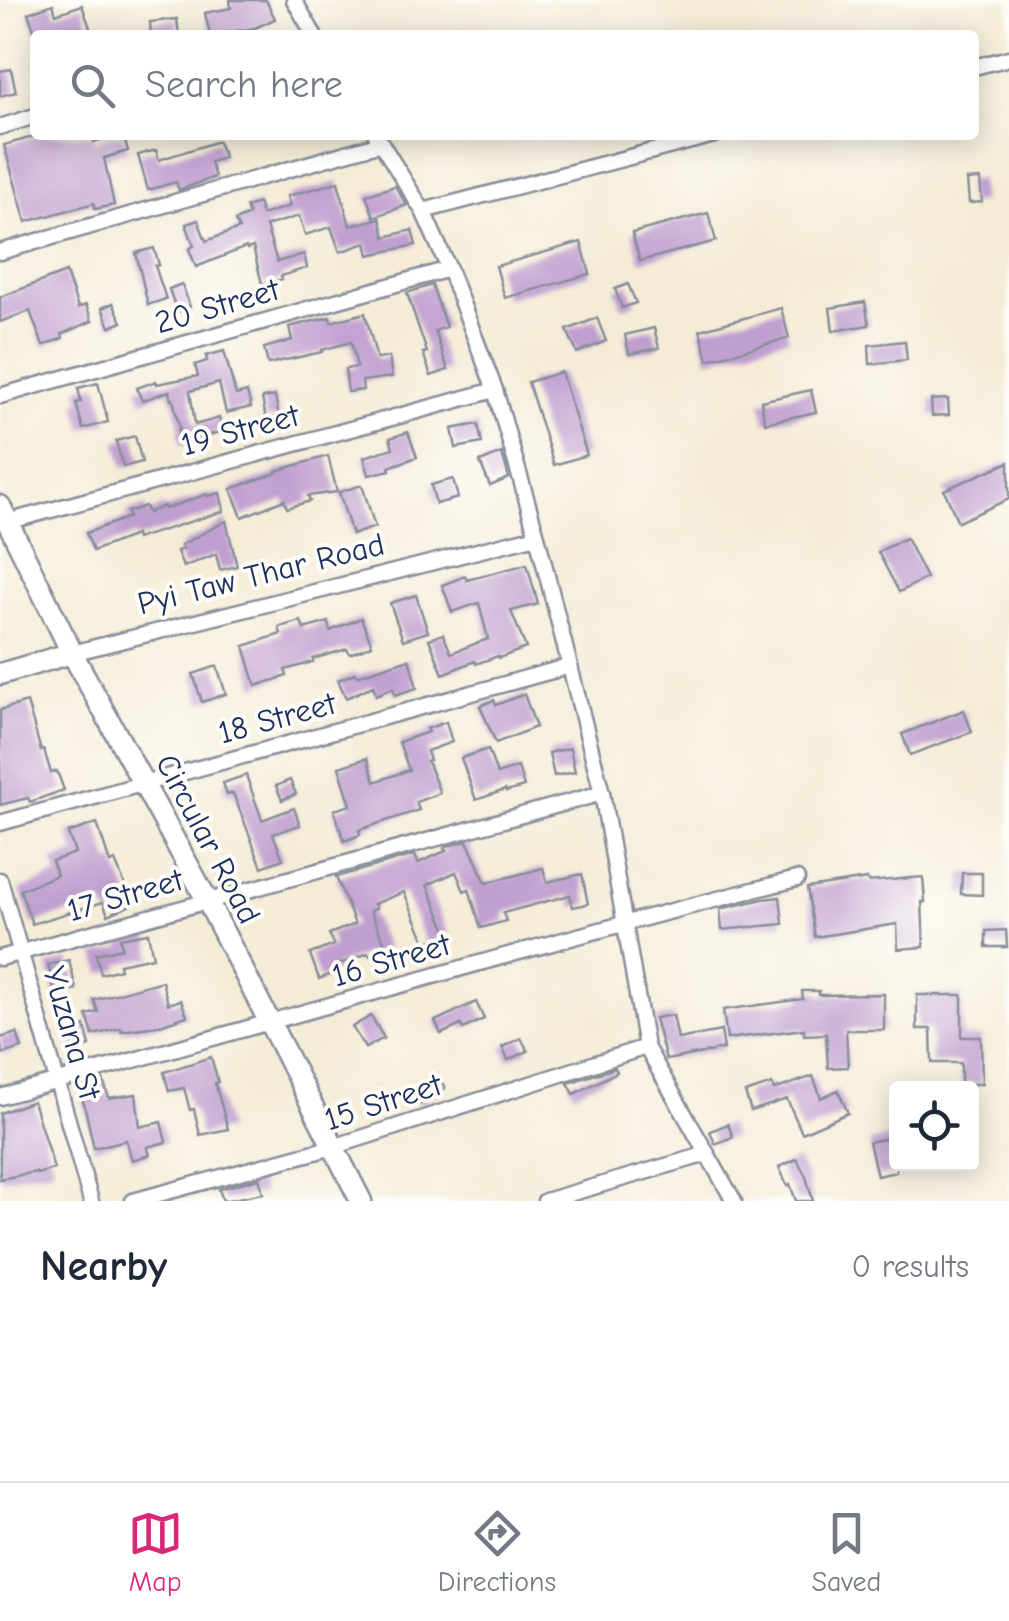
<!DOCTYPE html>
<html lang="en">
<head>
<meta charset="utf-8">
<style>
	:root { --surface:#fff; --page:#f2f2f3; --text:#1f2937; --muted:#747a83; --line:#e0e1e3; --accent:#db2777 }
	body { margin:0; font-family:"Comic Neue",sans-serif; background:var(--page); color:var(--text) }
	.controls { position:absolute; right:30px; bottom:30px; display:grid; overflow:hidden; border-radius:10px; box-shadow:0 5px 25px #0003 }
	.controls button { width:90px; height:90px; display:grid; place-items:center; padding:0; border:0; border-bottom:2px solid var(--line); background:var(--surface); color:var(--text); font:50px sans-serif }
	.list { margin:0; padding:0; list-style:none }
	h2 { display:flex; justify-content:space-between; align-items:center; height:130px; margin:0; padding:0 40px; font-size:42px }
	h2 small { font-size:32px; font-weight:400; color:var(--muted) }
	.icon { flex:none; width:55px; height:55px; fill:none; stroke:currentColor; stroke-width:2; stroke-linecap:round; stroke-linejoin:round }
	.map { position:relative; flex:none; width:1009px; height:1201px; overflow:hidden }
	.search { position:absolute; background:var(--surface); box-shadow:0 5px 25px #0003; left:30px; right:30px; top:30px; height:110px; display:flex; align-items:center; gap:25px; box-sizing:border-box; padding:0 35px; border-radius:10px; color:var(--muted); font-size:38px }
	.sheet { height:280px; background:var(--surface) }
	nav { display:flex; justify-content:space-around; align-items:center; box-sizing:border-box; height:140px; border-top:2px solid var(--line); background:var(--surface); font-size:28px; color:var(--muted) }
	nav a { display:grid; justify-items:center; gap:5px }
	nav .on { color:var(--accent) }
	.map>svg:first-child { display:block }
</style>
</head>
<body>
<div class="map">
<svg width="1009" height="1201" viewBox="0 0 1009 1201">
	<rect width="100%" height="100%" fill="#fdfcf7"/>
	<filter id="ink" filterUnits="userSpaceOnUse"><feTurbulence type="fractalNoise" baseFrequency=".01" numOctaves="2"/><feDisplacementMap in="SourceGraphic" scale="20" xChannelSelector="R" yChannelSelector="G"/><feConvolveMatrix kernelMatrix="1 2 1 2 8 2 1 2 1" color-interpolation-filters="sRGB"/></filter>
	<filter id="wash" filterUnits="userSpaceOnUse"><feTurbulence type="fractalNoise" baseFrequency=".0048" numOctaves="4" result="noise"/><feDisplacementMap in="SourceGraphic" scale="40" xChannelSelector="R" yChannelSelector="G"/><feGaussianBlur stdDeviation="2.25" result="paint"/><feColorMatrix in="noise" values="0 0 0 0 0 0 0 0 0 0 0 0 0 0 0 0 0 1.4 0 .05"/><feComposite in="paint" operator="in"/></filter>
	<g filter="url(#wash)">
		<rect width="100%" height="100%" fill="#f5ecd7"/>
		<g id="blocks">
			<g fill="#c09ed0">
				<path d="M 230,0 L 266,0 L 275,19 L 255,28 L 210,35 L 205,13 L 231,8 Z"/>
				<path d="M 53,4 L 56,14 L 82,5 L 90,28 L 69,35 L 68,31 L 56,35 L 36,35 L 28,13 Z"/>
				<path d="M 177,19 L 179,35 L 151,35 L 150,22 Z"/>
				<path d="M 11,69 L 16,92 L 0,96 L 0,71 Z"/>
				<path d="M 40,135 L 92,135 L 94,142 L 114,135 L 123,135 L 128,151 L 104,158 L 114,205 L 95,209 L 94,203 L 26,222 L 4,145 Z"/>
				<path d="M 218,141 L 224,158 L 210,162 L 215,177 L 179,190 L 176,182 L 148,190 L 138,155 L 156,150 L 159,160 Z"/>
				<path d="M 980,179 L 982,202 L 969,203 L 967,180 Z"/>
				<path d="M 338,182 L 350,226 L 380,218 L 385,237 L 412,230 L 416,245 L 369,255 L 366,243 L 340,252 L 331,227 L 305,235 L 299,216 L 266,226 L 277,262 L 304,254 L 307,268 L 281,276 L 282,279 L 262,284 L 253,247 L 247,249 L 246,247 L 196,267 L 189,249 L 194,246 L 186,224 L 198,220 L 206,241 L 239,229 L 235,221 L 249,215 L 246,207 L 258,203 L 262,215 L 290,206 L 287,196 Z"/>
				<path d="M 395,186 L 407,205 L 374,217 L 366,195 Z"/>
				<path d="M 708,213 L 716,241 L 640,261 L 632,233 Z"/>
				<path d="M 581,242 L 590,274 L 505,298 L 496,266 Z"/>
				<path d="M 154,248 L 159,265 L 155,266 L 166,299 L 148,305 L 136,253 Z"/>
				<path d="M 66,272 L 78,308 L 86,305 L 92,321 L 62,334 L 63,338 L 43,346 L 30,311 L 0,322 L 0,297 Z"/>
				<path d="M 182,284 L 190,307 L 177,312 L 169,289 Z"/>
				<path d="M 628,284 L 636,303 L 622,308 L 615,289 Z"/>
				<path d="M 432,285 L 446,327 L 435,331 L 448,370 L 431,376 L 423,353 L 427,352 L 407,293 Z"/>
				<path d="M 865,302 L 869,325 L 833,331 L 830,308 Z"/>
				<path d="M 113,303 L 122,322 L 110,327 L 102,308 Z"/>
				<path d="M 781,308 L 789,338 L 708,360 L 700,330 Z"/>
				<path d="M 365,313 L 377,359 L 389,357 L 392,377 L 362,381 L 363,390 L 348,392 L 345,369 L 357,367 L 351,342 L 322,350 L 322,352 L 268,364 L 264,348 L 292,340 L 289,327 L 330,317 L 331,322 Z"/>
				<path d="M 597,318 L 606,341 L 577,353 L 567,330 Z"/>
				<path d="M 654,328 L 659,348 L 629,354 L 625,335 Z"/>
				<path d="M 905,341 L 907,360 L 870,364 L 869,345 Z"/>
				<path d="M 224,351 L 236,395 L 247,392 L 251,407 L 226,413 L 219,383 L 190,391 L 195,425 L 219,418 L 223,431 L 199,438 L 200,441 L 181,445 L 178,430 L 180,430 L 173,399 L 171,400 L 169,391 L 142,401 L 137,388 L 156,381 L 157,384 L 198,376 L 195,365 L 207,361 L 206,356 Z"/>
				<path d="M 561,372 L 587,455 L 554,465 L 528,382 Z"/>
				<path d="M 98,383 L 108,422 L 83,429 L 76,403 L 81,402 L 78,388 Z"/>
				<path d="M 811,390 L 816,412 L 765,423 L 761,401 Z"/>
				<path d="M 275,396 L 279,417 L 266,419 L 262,398 Z"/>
				<path d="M 948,399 L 949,415 L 932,416 L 931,400 Z"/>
				<path d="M 478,424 L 482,443 L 456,448 L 452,429 Z"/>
				<path d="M 408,432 L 417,457 L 389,467 L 390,470 L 369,475 L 364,457 L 393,448 L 390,438 Z"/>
				<path d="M 135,436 L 142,462 L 123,467 L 116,441 Z"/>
				<path d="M 502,453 L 509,478 L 490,486 L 480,462 Z"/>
				<path d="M 328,456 L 337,492 L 308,496 L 310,501 L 287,508 L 284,500 L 242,517 L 231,489 L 276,473 L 276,471 Z"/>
				<path d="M 1009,462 L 1009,499 L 958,522 L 944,490 Z"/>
				<path d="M 453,479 L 458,498 L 436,504 L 431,485 Z"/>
				<path d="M 362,485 L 375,527 L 352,535 L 339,492 Z"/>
				<path d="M 220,493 L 224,511 L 136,539 L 135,535 L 93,551 L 86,533 L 129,517 L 127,512 L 145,506 L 148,513 L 164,506 L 165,509 L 207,494 L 208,496 Z"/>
				<path d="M 226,521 L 237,566 L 220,570 L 216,554 L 183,567 L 177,551 L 183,549 L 181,545 Z"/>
				<path d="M 906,538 L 926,578 L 899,592 L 878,552 Z"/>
				<path d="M 527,564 L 538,604 L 511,611 L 526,648 L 499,658 L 498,656 L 476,664 L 475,661 L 443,674 L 429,639 L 443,634 L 451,653 L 488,639 L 479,603 L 452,612 L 442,585 L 465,576 L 467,580 Z"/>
				<path d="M 416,595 L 428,632 L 403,640 L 390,603 Z"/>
				<path d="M 361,618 L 372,645 L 350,654 L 347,649 L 313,659 L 313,662 L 285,670 L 287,676 L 256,686 L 244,646 L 281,634 L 279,627 L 301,621 L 304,629 L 328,622 L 330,631 Z"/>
				<path d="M 409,659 L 417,688 L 395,695 L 393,688 L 376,695 L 373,686 L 346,698 L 338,680 L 355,673 L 357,676 Z"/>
				<path d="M 217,666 L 226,694 L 202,702 L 193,674 Z"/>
				<path d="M 524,694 L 536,727 L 496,743 L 480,706 L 494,700 L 496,705 Z"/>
				<path d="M 27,702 L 41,751 L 44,750 L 51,773 L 57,771 L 64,790 L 30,802 L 28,798 L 0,805 L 0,710 Z"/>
				<path d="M 964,710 L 972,732 L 910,755 L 902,734 Z"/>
				<path d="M 446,722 L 452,742 L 427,751 L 430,760 L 427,761 L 440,793 L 416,802 L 419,810 L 359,830 L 360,835 L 344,841 L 334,810 L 351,805 L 339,767 L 367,758 L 375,782 L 409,770 L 399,742 L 428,732 L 426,729 Z"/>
				<path d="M 570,748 L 575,772 L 554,776 L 549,753 Z"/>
				<path d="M 488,749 L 497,774 L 518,767 L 524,787 L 506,792 L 505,790 L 476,800 L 461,758 Z"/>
				<path d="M 246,775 L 262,820 L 294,808 L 300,825 L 273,834 L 283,859 L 262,867 L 233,793 L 227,795 L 223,783 Z"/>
				<path d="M 290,780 L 296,794 L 282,800 L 276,786 Z"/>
				<path d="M 97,823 L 110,863 L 115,861 L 133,904 L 108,915 L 103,902 L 32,924 L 20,890 L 57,875 L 52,861 L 75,853 L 68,833 Z"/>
				<path d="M 467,841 L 486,883 L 543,868 L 547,882 L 582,874 L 588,904 L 573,907 L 570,895 L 503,913 L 506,921 L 481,928 L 469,889 L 464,891 L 456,872 L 427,885 L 448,933 L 426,943 L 404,892 L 374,904 L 376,908 L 370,911 L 387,948 L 370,956 L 368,953 L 335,966 L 337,972 L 319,979 L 310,954 L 334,945 L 329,934 L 355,924 L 336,877 L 415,855 L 418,863 L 446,851 L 444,848 L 447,846 Z"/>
				<path d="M 962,873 L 982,873 L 982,895 L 961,894 Z"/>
				<path d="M 923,877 L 925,902 L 922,902 L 924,947 L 898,949 L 897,924 L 815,937 L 807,888 L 867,879 L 868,882 Z"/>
				<path d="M 780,897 L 783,924 L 722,930 L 720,909 L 763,899 Z"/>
				<path d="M 1006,930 L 1007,947 L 986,947 L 986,931 Z"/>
				<path d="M 148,933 L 153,957 L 119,964 L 120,969 L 101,974 L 96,954 L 122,948 L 120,938 Z"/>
				<path d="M 69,960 L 76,989 L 55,994 L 48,965 Z"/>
				<path d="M 162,981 L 168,1004 L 181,1000 L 187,1016 L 157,1026 L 121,1031 L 121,1028 L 93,1035 L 87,1015 L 98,1012 L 94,1000 Z"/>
				<path d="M 802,991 L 819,991 L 819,995 L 884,994 L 884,1030 L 846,1030 L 848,1067 L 828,1068 L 826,1034 L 804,1035 L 804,1029 L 727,1039 L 723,1010 L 803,999 Z"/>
				<path d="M 917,995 L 962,995 L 962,1037 L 981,1037 L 982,1084 L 961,1084 L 961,1063 L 932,1063 L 931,1029 L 917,1029 Z"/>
				<path d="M 476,1002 L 484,1019 L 463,1029 L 461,1025 L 441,1034 L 435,1021 Z"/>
				<path d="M 673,1015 L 678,1039 L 721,1031 L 724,1049 L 666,1060 L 655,1018 Z"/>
				<path d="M 371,1016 L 384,1038 L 365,1048 L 352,1027 Z"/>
				<path d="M 85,1026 L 90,1046 L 74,1051 L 69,1031 Z"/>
				<path d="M 17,1033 L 22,1048 L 2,1054 L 0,1038 Z"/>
				<path d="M 521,1038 L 528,1051 L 508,1060 L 502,1047 Z"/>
				<path d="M 211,1057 L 218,1082 L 215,1083 L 228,1129 L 200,1135 L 194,1109 L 190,1110 L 184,1088 L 169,1091 L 164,1072 Z"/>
				<path d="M 615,1068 L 617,1072 L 574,1094 L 568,1083 Z"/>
				<path d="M 813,1076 L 821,1098 L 838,1090 L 848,1113 L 802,1133 L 787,1099 L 751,1111 L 745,1093 L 772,1084 L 774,1090 Z"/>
				<path d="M 439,1077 L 445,1088 L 420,1104 L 413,1093 Z"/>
				<path d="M 103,1080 L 109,1098 L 136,1094 L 140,1127 L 161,1122 L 166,1142 L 147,1147 L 150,1155 L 132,1160 L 126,1140 L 94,1148 L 84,1104 L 77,1087 Z"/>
				<path d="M 33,1101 L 54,1169 L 37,1174 L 36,1172 L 0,1179 L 0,1113 Z"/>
				<path d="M 728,1124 L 733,1137 L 715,1144 L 710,1131 Z"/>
				<path d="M 896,1136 L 896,1172 L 877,1176 L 869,1142 Z"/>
				<path d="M 797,1159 L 806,1177 L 813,1201 L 796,1201 L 790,1184 L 787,1186 L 779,1167 Z"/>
				<path d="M 259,1178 L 263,1193 L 223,1201 L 219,1189 Z"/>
			</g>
		</g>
	</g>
	<g filter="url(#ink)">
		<use href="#blocks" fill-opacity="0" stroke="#888e9a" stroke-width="2.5"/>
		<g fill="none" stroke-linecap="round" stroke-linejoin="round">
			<defs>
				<g id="street">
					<path d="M 294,0 L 314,35"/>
					<path d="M 974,67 L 1009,58"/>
					<path d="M 0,127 L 35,116"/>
					<path d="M 376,135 L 423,211 L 449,269 L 495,390 L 537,536 L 602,793 L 646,1047 L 734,1201"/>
					<path d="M 423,211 L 714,135"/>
					<path d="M 0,252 L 381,143"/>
					<path d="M 0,396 L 449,269"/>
					<path d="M 3,523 L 495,390"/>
					<path d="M 72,653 L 537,536"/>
					<path d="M 0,823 L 570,666"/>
					<path d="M 0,880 L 91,1201"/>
					<path d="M 0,958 L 602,793"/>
					<path d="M 0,1097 C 266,1025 530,945 797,879"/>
					<path d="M 133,1201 L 333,1147 L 646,1047"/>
					<path d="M 545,1201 L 707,1154"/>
				</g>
				<path id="secondary" d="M 0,674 L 72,653"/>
				<path id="primary" d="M 0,506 L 72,653 L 207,900 L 361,1201"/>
			</defs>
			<use href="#street" stroke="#888e9a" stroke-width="19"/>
			<use href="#secondary" stroke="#888e9a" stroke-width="25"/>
			<use href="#primary" stroke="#888e9a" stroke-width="25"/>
			<use href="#street" stroke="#fff" stroke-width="14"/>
			<use href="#secondary" stroke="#fff" stroke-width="20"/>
			<use href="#primary" stroke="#fff" stroke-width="20"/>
		</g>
	</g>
	<g text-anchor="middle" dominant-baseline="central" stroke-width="8" stroke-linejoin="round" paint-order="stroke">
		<g font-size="32" fill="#1b2f5e" stroke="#fdfcf7">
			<text transform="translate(217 306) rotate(-16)">20 Street</text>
			<text transform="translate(240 430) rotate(-15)">19 Street</text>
			<text transform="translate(261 574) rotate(-14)">Pyi Taw Thar Road</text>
			<text transform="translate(277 718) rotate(-15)">18 Street</text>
			<text transform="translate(208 839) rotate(62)">Circular Road</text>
			<text transform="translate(125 895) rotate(-16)">17 Street</text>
			<text transform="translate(391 960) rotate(-16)">16 Street</text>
			<text transform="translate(72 1033) rotate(74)">Yuzana St</text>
			<text transform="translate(383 1102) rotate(-18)">15 Street</text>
		</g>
	</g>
</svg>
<div class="controls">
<button><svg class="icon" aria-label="locate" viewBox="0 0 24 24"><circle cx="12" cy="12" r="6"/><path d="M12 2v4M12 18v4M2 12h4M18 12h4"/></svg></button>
</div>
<div class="search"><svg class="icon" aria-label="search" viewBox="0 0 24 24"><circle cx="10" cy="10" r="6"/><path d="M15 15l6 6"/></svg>Search here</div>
</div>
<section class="sheet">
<h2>Nearby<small>0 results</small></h2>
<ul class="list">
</ul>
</section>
<nav>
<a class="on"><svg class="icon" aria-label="map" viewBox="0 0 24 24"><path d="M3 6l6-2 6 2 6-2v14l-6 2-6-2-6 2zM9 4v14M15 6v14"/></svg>Map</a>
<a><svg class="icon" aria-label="directions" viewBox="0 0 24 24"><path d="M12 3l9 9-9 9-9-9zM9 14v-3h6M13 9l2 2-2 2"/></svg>Directions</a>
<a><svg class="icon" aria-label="saved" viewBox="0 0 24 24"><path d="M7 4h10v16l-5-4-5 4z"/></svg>Saved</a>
</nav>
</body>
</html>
